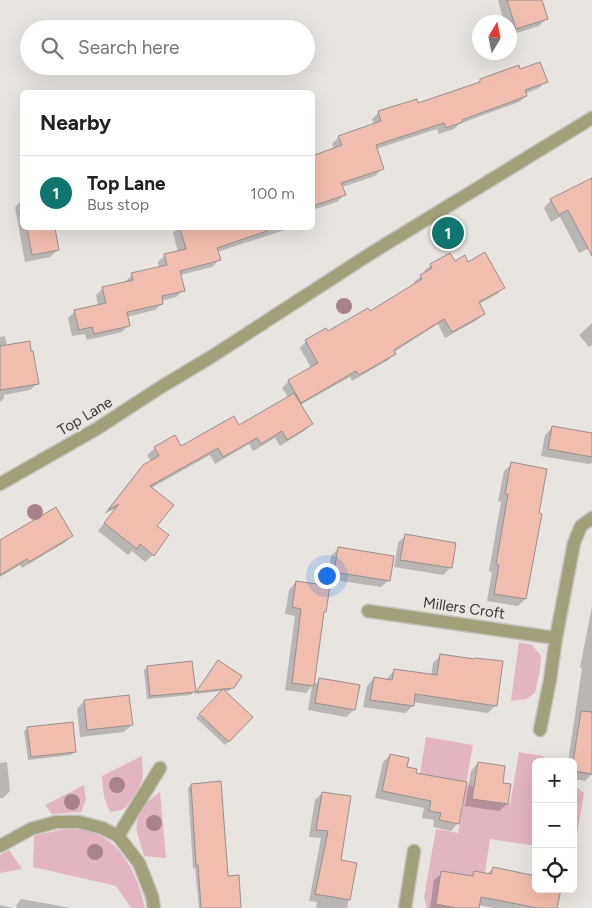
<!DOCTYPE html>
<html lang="en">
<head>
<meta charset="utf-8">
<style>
	:root { --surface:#fff; --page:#f6f6f6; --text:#222; --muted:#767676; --line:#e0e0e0; --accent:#0f766e }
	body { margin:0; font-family:Figtree,sans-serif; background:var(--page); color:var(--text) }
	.controls { position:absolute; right:15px; bottom:15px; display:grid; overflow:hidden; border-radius:8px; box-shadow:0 5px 20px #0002 }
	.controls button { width:45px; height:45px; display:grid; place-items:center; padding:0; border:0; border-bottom:1px solid var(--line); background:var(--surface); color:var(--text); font:25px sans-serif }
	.compass { position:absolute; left:472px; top:15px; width:45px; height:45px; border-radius:50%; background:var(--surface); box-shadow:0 5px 20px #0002; rotate:10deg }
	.you { position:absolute; left:326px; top:575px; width:18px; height:18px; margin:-12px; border:4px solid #fff; border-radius:50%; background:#1a73e8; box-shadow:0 0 0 8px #1a73e833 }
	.badge { display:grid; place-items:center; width:32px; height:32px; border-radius:50%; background:var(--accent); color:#fff; font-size:16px; font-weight:700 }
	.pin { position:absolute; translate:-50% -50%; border:2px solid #fff; box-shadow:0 1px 5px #0006 }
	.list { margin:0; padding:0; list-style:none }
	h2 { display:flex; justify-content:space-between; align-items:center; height:65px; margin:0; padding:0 20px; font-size:21px }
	h2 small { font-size:16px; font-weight:400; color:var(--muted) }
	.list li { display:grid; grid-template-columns:32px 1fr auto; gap:15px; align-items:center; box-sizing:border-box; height:75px; padding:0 20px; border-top:1px solid var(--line) }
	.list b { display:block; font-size:19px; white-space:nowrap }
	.list p { margin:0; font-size:16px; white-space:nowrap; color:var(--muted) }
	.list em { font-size:16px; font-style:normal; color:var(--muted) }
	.icon { flex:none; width:28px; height:28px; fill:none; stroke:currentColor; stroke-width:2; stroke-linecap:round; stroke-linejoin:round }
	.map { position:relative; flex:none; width:592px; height:908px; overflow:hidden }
	.search { position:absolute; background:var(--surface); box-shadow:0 5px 20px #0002; left:20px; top:20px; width:295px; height:55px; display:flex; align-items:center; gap:12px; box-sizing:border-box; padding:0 18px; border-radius:28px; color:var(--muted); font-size:19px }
	.panel { position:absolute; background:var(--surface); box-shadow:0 5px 20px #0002; left:20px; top:90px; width:295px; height:140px; border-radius:8px }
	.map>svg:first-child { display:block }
</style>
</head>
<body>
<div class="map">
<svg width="592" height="908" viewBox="0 0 592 908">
	<rect width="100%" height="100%" fill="#e8e4e0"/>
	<g fill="#e3b5c0">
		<path d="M 519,642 L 532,645 L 541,656 L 540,670 L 535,693 L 526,699 L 511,701 Z"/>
		<path d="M 426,737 L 473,745 L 466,784 L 474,786 L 472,799 L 510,804 L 519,752 L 543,756 L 550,762 L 536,762 L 536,846 L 490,839 L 485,873 L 475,871 L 473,876 L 441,871 L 436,904 L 456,908 L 427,908 L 424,897 L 436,829 L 458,833 L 464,801 L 459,781 L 420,774 Z"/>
		<path d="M 142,756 C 142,763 144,773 142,780 C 140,787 128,807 122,810 C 118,811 114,811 110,812 L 104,797 L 102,776 Z"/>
		<path d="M 573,784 L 584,793 L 574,852 L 573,852 Z"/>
		<path d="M 84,785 L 86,800 L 81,812 L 52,814 L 45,805 Z"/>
		<path d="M 160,792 L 166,858 L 144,856 C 142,848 139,840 137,832 C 134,816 147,800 160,792 Z"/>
		<path d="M 64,829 C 73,829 82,829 91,832 C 122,841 139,878 145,908 L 131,908 L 116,886 L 33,867 L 34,836 Z"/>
		<path d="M 9,850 L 22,869 L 0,873 L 0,855 Z"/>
	</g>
	<g fill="#0003">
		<path d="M 498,0 L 541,0 L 547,18 L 539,26 L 510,35 L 510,22 L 504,22 Z"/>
		<path d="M 519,71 L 546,81 L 539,88 L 525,94 L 526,96 L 519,102 L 459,124 L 454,129 L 439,134 L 437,129 L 376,149 L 382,169 L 375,176 L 342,187 L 344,195 L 337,202 L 312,210 L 312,157 L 334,149 L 332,144 L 339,137 L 374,125 L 372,119 L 379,112 L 418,104 L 477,84 L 480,81 Z"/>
		<path d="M 592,179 L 592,247 L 579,253 L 560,217 L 551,222 L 544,208 L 551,200 Z"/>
		<path d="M 22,200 L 22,228 L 54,228 L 58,250 L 50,257 L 25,262 L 15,207 Z"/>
		<path d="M 178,228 L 291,228 L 217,252 L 219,260 L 212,267 L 180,275 L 183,290 L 176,297 L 161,301 L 162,303 L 155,310 L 127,317 L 129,325 L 122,332 L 87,340 L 85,334 L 72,336 L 68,318 L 75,311 L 98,306 L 96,295 L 103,288 L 125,283 L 125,282 L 132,275 L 159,268 L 158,262 L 165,255 L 178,252 L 173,233 Z"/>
		<path d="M 454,263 L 468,263 L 503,288 L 497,294 L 479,304 L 484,314 L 477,320 L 445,338 L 438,324 L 394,352 L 395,354 L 388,360 L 352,381 L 350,377 L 300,405 L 311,424 L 304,431 L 280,446 L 275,438 L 253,451 L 249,444 L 215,464 L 210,455 L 151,488 L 155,526 L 153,555 L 145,562 L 132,551 L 128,555 L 98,531 L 115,509 L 104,514 L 136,474 L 144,466 L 151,462 L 147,455 L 155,448 L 181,448 L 239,427 L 288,397 L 282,388 L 289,381 L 311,368 L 300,348 L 306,341 L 328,333 L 369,313 L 415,284 L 414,282 L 421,276 L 425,273 L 424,271 L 431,265 Z"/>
		<path d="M 592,323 L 592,345 L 589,347 L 579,335 Z"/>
		<path d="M 5,336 L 7,346 L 38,383 L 30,390 L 4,395 L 4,398 L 0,402 L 0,337 Z"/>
		<path d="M 552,428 L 592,435 L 592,463 L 589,464 L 541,456 L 545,435 Z"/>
		<path d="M 512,464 L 537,514 L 540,515 L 525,599 L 518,606 L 487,601 L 492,572 L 489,571 L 501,502 L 498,501 L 504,471 Z"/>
		<path d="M 72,536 L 64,543 L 22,568 L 20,565 L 0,577 L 0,543 Z"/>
		<path d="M 405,536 L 455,544 L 450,568 L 443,575 L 394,567 L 398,543 Z"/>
		<path d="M 339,548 L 389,580 L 381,587 L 328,579 L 331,556 Z"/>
		<path d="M 296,582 L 325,612 L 323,613 L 313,686 L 320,679 L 358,686 L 354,710 L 346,717 L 308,710 L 312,686 L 306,693 L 285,690 L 295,616 L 285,614 L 289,590 Z"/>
		<path d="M 592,606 L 592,774 L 585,781 L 573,779 L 573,762 L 568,762 L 582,668 L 580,668 Z"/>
		<path d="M 441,655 L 496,705 L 488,713 L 413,702 L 413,706 L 405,713 L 363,707 L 367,686 L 374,678 L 387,680 L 387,678 L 394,671 L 431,676 L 433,663 Z"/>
		<path d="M 218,662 L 233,687 L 229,691 L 224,691 L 251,717 L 225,745 L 196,718 L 222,691 L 195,694 Z"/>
		<path d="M 147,667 L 194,691 L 191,695 L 147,699 L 144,670 Z"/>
		<path d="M 84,701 L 132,725 L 124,732 L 80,737 L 77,709 Z"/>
		<path d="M 28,728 L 75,751 L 71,755 L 28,760 L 24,731 Z"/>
		<path d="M 390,755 L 406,768 L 415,774 L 458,823 L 451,831 L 433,827 L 434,820 L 422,818 L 424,808 L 375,798 L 383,762 Z"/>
		<path d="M 7,762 L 10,791 L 3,798 L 0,798 L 0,763 Z"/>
		<path d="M 478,763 L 501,784 L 507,804 L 499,811 L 465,806 L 471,771 Z"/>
		<path d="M 191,785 L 227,877 L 239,908 L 199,908 L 195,868 L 193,868 L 188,788 Z"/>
		<path d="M 322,793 L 339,861 L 356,864 L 347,908 L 316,908 L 317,902 L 309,901 L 321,838 L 309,837 L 315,800 Z"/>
		<path d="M 493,868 L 536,889 L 556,908 L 494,908 L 478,905 L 478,908 L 430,908 L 434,880 L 442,873 L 470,877 L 475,872 L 487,874 Z"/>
		<path d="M 21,899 L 71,908 L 16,908 L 17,904 Z"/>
		<path d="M 0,905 L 13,908 L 0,908 Z"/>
	</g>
	<g fill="#f1bdae" stroke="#96908f">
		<path d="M 507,0 L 542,0 L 548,19 L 516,29 Z"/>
		<path d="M 540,62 L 548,82 L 525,90 L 527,96 L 462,120 L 463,122 L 446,128 L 444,123 L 376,145 L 384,169 L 341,183 L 346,195 L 312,206 L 312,156 L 342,145 L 338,136 L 381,121 L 378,111 L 417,99 L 418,103 L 480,82 L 480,79 L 519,65 L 520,69 Z"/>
		<path d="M 592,178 L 592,256 L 568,210 L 559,215 L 550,199 Z"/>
		<path d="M 27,228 L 55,228 L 59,250 L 32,255 Z"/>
		<path d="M 180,228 L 267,228 L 267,231 L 217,248 L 221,260 L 180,271 L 185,291 L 162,296 L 163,304 L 127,312 L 130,326 L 94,334 L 92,327 L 79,330 L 74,310 L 106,303 L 102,287 L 133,280 L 131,273 L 167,265 L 164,254 L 186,249 Z"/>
		<path d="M 485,252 L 505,288 L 479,302 L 485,314 L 452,332 L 444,319 L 394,350 L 396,354 L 359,375 L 356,371 L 301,403 L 288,380 L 318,363 L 305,340 L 326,328 L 328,331 L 368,308 L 370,311 L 422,279 L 420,275 L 432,268 L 430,264 L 450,253 L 455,261 L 465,255 L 468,262 Z"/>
		<path d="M 30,341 L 31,351 L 33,351 L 39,384 L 0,390 L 0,346 Z"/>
		<path d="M 294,393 L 313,424 L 287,440 L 282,431 L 261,444 L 257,438 L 223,457 L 218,448 L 150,486 L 174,505 L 157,526 L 169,535 L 154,556 L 140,544 L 137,549 L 104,523 L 119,504 L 108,510 L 143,465 L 159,456 L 154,447 L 175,435 L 181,446 L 234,416 L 239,425 Z"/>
		<path d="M 552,426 L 592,433 L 592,457 L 548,449 Z"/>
		<path d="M 511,462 L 547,469 L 539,513 L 542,514 L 526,599 L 494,594 L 499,565 L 496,564 L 508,494 L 505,494 Z"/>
		<path d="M 56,507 L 73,536 L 29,562 L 27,559 L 0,575 L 0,540 Z"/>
		<path d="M 405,534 L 456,543 L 452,568 L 400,560 Z"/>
		<path d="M 338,547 L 394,556 L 390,581 L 334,572 Z"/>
		<path d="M 296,581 L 330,586 L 326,612 L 324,612 L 314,686 L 292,683 L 301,609 L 292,607 Z"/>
		<path d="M 440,654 L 474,659 L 475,658 L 503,661 L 497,706 L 415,694 L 414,706 L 370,700 L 374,677 L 392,680 L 394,669 L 437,675 Z"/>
		<path d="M 218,660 L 242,676 L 234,688 L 223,689 L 253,717 L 229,742 L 199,714 L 223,689 L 196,692 Z"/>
		<path d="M 192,661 L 196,692 L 150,696 L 147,666 Z"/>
		<path d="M 319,678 L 360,685 L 355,710 L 315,703 Z"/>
		<path d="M 129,695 L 133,725 L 87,730 L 84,700 Z"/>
		<path d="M 581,711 L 592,712 L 592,774 L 573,771 L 573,762 Z"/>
		<path d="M 73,722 L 76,752 L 31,757 L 27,727 Z"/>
		<path d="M 390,754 L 409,758 L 407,767 L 417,769 L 416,773 L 467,782 L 459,824 L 439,820 L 441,813 L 429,811 L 431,801 L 382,791 Z"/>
		<path d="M 478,762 L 505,766 L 503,783 L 511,784 L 508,804 L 472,799 Z"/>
		<path d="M 221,781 L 228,876 L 239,875 L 241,908 L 201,908 L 198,865 L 196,865 L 191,784 Z"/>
		<path d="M 322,792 L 351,796 L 341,860 L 357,863 L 350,900 L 315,894 L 328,831 L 316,830 Z"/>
		<path d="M 493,867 L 536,876 L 536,889 L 561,889 L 557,908 L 538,908 L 481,897 L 479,908 L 456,908 L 436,904 L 441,871 L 473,876 L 474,871 L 491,874 Z"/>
	</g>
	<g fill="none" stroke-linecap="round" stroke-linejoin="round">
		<defs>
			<g id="minor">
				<path d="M 368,611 L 556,638"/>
				<path d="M 540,730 L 550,680 L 556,638 L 574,543 L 581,526 L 592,518"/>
				<path d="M 118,836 L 160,768"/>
				<path d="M 0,846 L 31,829 L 56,822 L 79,822 L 102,828 L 118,836 L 139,863 L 152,896 L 154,908"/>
				<path d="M 405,908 L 414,851"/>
			</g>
			<path id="tertiary" d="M 0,484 L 98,428 L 161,387 L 211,357 L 373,252 L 592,118"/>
		</defs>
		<use href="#minor" stroke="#c5c2be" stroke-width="15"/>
		<use href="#tertiary" stroke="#c5c2be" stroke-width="15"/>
		<use href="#minor" stroke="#a2a078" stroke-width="12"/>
		<use href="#tertiary" stroke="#a2a078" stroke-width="12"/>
	</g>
	<g fill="#a9838c">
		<circle cx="344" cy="306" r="8"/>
		<circle cx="35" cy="512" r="8"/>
		<circle cx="117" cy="785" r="8"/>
		<circle cx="72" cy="802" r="8"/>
		<circle cx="154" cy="823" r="8"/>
		<circle cx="95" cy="852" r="8"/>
	</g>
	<g text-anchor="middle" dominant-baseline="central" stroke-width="5" stroke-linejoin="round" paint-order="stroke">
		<g font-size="15" fill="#393836" stroke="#e8e4e0">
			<text transform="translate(85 416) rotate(-31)">Top Lane</text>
			<text transform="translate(464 608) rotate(8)">Millers Croft</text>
		</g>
	</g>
</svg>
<div class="controls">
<button>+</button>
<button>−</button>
<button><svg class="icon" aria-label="locate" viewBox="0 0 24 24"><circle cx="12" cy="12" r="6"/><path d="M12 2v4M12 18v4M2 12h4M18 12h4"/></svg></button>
</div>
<svg class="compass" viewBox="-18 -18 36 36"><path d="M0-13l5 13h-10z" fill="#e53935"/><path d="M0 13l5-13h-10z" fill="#767676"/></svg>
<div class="you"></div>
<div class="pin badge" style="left:448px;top:233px">1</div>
<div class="search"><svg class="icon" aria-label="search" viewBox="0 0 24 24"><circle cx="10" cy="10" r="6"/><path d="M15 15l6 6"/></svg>Search here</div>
<section class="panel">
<h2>Nearby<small></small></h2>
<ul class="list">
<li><span class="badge">1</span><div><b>Top Lane</b><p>Bus stop</p></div><em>100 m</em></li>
</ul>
</section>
</div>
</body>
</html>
